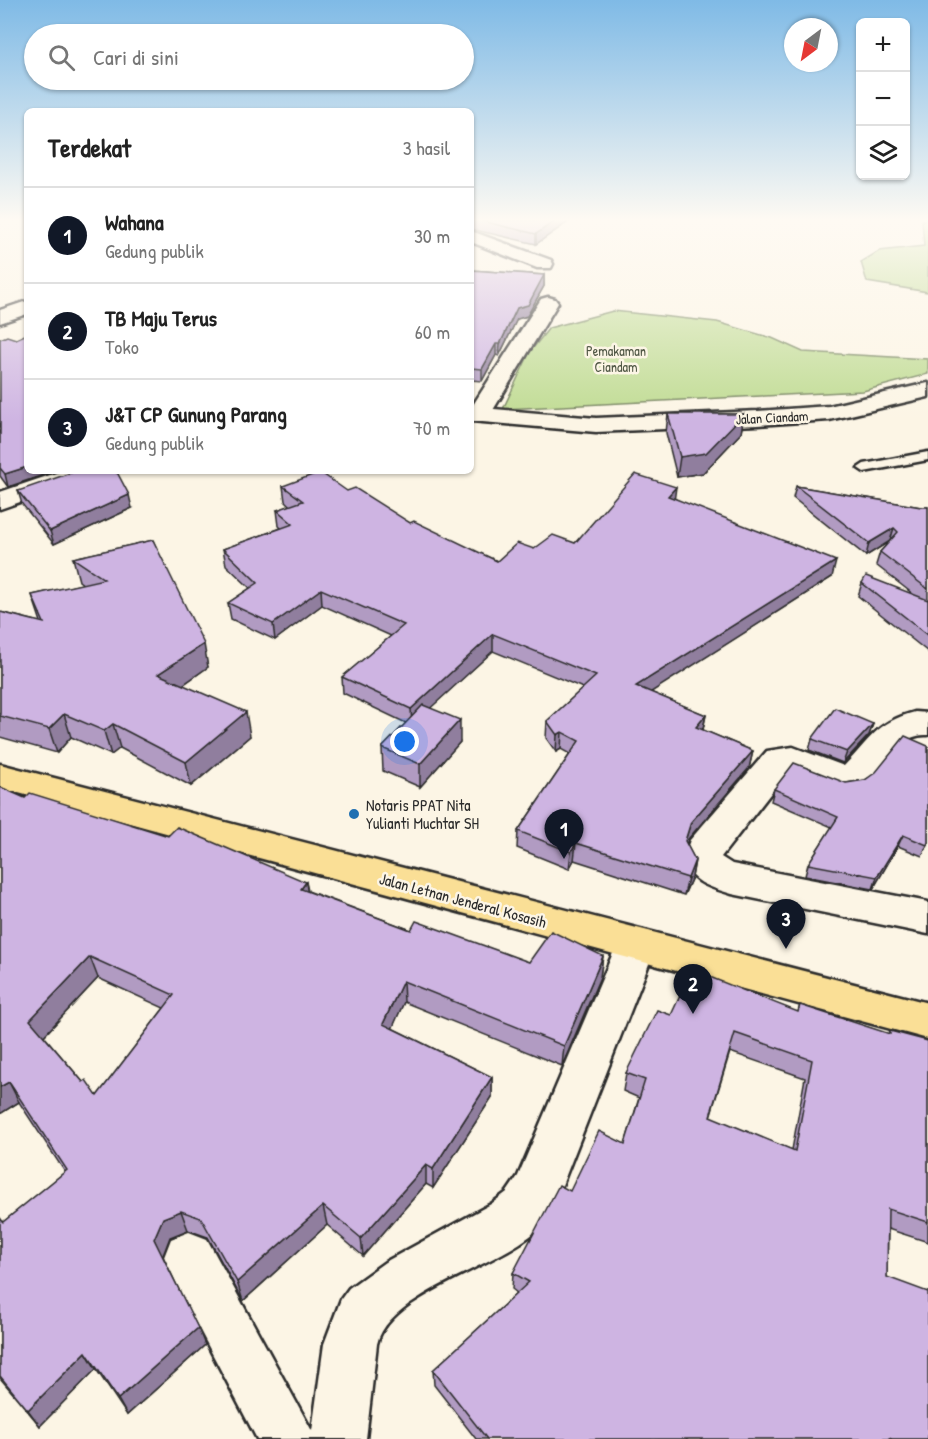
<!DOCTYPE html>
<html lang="id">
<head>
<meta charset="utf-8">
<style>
	:root { --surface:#fff; --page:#f6f6f6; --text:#222; --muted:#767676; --line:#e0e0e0; --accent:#111827 }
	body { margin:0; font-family:"Patrick Hand",sans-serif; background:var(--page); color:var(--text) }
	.controls { position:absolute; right:18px; top:18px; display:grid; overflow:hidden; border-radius:9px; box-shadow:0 2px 4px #0004 }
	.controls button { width:54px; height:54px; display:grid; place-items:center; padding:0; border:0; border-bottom:2px solid var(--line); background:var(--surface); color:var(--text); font:30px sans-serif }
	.compass { position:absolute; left:784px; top:18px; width:54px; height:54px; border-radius:50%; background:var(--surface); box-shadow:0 2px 4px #0004; rotate:212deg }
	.you { position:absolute; left:405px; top:742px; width:21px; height:21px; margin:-15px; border:4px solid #fff; border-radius:50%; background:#1a73e8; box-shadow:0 0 0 9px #1a73e833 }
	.badge { display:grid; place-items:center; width:39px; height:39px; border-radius:50%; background:var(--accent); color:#fff; font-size:20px; font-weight:700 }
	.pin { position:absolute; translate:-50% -50px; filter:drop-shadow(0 2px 3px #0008) }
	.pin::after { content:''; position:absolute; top:32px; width:21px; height:18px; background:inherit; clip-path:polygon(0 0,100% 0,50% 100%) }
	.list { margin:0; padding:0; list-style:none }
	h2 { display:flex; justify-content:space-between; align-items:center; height:78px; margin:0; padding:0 24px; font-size:26px }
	h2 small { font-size:20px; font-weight:400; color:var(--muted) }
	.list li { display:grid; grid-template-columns:39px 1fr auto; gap:18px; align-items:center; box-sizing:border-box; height:96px; padding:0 24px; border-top:2px solid var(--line) }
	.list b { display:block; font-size:22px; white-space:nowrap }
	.list p { margin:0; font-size:20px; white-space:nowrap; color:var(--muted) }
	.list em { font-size:20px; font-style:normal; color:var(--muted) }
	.icon { flex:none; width:33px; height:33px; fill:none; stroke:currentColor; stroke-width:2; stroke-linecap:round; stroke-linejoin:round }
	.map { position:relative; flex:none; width:928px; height:1439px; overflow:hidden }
	.search { position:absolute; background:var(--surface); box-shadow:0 2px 4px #0004; left:24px; top:24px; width:450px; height:66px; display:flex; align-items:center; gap:15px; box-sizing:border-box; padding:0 21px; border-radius:33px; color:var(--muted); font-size:22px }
	.panel { position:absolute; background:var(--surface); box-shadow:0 2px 4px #0004; left:24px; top:108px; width:450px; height:366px; border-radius:9px }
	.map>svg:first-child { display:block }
</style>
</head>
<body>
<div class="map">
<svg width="928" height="1439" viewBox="0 0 928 1439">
	<rect width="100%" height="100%" fill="#fcf5e5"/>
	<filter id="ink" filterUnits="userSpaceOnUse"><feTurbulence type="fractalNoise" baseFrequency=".0167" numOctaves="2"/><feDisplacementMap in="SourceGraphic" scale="12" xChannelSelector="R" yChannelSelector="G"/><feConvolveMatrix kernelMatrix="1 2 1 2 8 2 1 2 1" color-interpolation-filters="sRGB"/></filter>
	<g filter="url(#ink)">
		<g fill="#bfdb92" stroke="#75835e" stroke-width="1.5">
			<path d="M 922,220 L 928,220 L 928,292 L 867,282 L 861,262 L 879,251 L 924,246 Z"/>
			<path d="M 613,311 L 717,322 L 772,338 L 803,352 L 928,359 L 928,374 L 863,391 L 503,409 L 530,352 L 549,328 Z"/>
		</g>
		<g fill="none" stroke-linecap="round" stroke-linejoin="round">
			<defs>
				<path id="lane" d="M 928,452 L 928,460 L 864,472 L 858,468 L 864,464 Z"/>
				<g id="street">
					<path d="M 471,231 L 551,260 L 553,264 L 551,268 L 537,268 L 471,242 Z"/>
					<path d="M 548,297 L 555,299 L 558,303 L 490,415 L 486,420 L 471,420 L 471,408 L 541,299 Z"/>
					<path d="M 27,301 L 27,314 L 0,323 L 0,310 Z"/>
					<path d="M 915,712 L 928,713 L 928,735 C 888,732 884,790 849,793 C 834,794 804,776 788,771 L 721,857 L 732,864 L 928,902 L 928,934 L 732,894 C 710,887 689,883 684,857 L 690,840 L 767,751 L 793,747 L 844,766 C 871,739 875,723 915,712 Z"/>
					<path d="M 636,930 L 650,934 L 656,946 L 559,1193 C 554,1204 550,1216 542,1225 C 507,1265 389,1291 377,1344 L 366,1439 L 257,1439 L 171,1275 L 164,1257 L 171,1239 L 189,1232 L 207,1239 L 312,1431 L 324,1344 L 341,1299 L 349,1288 L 385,1262 L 491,1204 L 507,1192 L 518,1176 L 616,946 L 622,934 Z"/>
				</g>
				<g id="secondary">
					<path d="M 928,383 L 928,397 L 829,420 L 758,425 L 596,432 L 471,421 L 471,407 L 596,418 L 758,411 L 829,406 Z"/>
					<path d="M 62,471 L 99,471 L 95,476 L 0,509 L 0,492 Z"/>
				</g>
				<path id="highway" d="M 0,764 L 928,1003 L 928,1039 L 0,788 Z"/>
			</defs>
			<use href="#lane" stroke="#2b2b2b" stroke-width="5"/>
			<use href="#street" stroke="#2b2b2b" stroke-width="5"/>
			<use href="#secondary" stroke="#2b2b2b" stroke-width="5"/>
			<use href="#highway" stroke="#2b2b2b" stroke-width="5"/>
			<use href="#lane" fill="#fcf5e5" fill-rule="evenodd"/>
			<use href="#street" fill="#fcf5e5" fill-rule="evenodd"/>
			<use href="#secondary" fill="#fcf5e5" fill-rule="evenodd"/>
			<use href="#highway" fill="#fadf96" fill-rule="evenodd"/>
		</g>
		<g fill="#b19bc2" stroke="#2b2b2b" stroke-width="1.5" fill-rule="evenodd">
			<path d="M 471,220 L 571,220 L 536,244 L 471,229 Z"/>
			<path d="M 471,270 L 544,275 L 544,286 L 527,316 L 517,319 L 499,356 L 496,355 L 482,381 L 471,380 Z"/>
			<path d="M 0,339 L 27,471 L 55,471 L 8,487 L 0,476 Z"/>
			<path d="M 668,414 L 744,414 L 741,433 L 703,473 L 677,477 L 666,433 Z"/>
			<path d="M 283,486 L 347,491 L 410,523 L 497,561 L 534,549 L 575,543 L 674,498 L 832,577 L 650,692 L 706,715 L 703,730 L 753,751 L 749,768 L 688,839 L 686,843 L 695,860 L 692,877 L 684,895 L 574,860 L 569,869 L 517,848 L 518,831 L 570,754 L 561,749 L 556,752 L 546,738 L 547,721 L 583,688 L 493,651 L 430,708 L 460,742 L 420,787 L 383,771 L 382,748 L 406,723 L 343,693 L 342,677 L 391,636 L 322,605 L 275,640 L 231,619 L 228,603 L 250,588 L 226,565 L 223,549 L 281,528 L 279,526 L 277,510 L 290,506 L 285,501 Z"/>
			<path d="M 796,486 L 921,507 L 928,507 L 928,652 L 858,596 L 862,583 L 913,594 L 876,565 L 880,552 L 890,541 L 866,556 L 793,498 Z"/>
			<path d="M 18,491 L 132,508 L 54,544 L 22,504 Z"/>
			<path d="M 153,540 L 208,667 L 183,685 L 250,736 L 191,786 L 120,748 L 111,755 L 71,737 L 57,753 L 0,737 L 0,612 L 41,622 L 32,595 L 83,584 L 79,581 L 73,558 Z"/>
			<path d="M 873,724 L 869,735 L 843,763 L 809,750 L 812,739 Z"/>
			<path d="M 928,746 L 928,843 L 922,856 L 898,846 L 873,889 L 805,876 L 808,864 L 832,827 L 771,801 L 774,789 L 846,783 L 865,780 Z"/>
			<path d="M 0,787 L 25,798 L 306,882 L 308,891 L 411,930 L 529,962 L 603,956 L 600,977 L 562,1066 L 404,1002 L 392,1028 L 492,1077 L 492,1097 L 433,1188 L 426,1184 L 363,1256 L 327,1225 L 243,1301 L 208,1237 L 188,1230 L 170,1237 L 163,1256 L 205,1345 L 127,1415 L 96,1369 L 40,1426 L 0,1378 L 0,1218 L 3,1222 L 65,1172 L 19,1102 L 0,1114 ZM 98,978 L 164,1008 L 97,1096 L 83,1082 L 44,1036 Z"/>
			<path d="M 800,1005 L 888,1034 L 890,1031 L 928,1041 L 928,1242 L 888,1229 L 887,1277 L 928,1439 L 476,1439 L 434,1385 L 433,1370 L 517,1293 L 512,1289 L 513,1273 L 570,1191 L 625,1144 L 639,1098 L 623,1091 L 626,1073 L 671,1015 L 798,1012 ZM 730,1052 L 805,1078 L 792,1150 L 710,1117 Z"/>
		</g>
		<g fill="#907e9e" stroke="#2b2b2b" stroke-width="1.5">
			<path d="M 556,220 L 571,220 L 536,244 L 536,234 Z"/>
			<path d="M 544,275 L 544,286 L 527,316 L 517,319 L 499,356 L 500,344 L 517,308 Z"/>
			<path d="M 496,344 L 496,355 L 482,381 L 482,369 Z"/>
			<path d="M 744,414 L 741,433 L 703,473 L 677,477 L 680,457 Z"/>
			<path d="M 27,467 L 27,471 L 55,471 L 8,487 L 5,474 Z"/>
			<path d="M 676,487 L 674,502 L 668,496 Z"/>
			<path d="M 129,495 L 132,508 L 54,544 L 50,531 Z"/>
			<path d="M 894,528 L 890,541 L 866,556 L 869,543 Z"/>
			<path d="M 836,561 L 832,577 L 634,703 L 636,686 Z"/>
			<path d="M 321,589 L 322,605 L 275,640 L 273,624 Z"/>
			<path d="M 493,634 L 493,651 L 412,725 L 411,709 Z"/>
			<path d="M 204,644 L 208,667 L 164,698 L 158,674 Z"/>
			<path d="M 246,712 L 250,736 L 191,786 L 186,762 Z"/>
			<path d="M 64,714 L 71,737 L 57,753 L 49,729 Z"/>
			<path d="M 706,715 L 702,732 L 696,727 Z"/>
			<path d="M 460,720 L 460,742 L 420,787 L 420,764 Z"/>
			<path d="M 113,724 L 120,748 L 111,755 L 104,731 Z"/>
			<path d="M 873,724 L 869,735 L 843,763 L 847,752 Z"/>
			<path d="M 562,732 L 561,749 L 556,752 L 557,735 Z"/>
			<path d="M 753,751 L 749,768 L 688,839 L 682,858 L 685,841 L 691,822 Z"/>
			<path d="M 903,835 L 898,846 L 873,889 L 877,877 Z"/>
			<path d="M 576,843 L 574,860 L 569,869 L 571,852 Z"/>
			<path d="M 695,860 L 692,877 L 684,895 L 688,878 Z"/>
			<path d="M 306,882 L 309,904 L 301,889 Z"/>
			<path d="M 603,956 L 600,977 L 562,1066 L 564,1046 Z"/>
			<path d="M 90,957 L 98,978 L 39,1041 L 30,1020 Z"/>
			<path d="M 403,981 L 404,1002 L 385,1045 L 383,1024 Z"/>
			<path d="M 492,1077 L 492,1097 L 433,1188 L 433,1169 Z"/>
			<path d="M 9,1082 L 19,1102 L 0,1114 L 0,1087 Z"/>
			<path d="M 426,1165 L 426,1184 L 363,1256 L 361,1238 Z"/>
			<path d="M 323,1206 L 327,1225 L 243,1301 L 237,1282 Z"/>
			<path d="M 181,1211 L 188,1230 L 170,1237 L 162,1258 L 154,1239 L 163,1218 Z"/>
			<path d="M 198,1328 L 205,1345 L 127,1415 L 118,1399 Z"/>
			<path d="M 86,1352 L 96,1369 L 40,1426 L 28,1410 Z"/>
		</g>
		<g fill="#ceb4e2" stroke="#2b2b2b" stroke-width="1.5" fill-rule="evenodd">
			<path d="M 478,220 L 556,220 L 536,234 Z"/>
			<path d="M 471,270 L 544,275 L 528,305 L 517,308 L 500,344 L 496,344 L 482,369 L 471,368 Z"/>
			<path d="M 27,334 L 27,467 L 5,474 L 0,468 L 0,339 L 7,336 L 16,339 Z"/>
			<path d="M 668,414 L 744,414 L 706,453 L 680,457 Z"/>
			<path d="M 76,471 L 114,471 L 118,474 L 129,495 L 50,531 L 18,491 Z"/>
			<path d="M 320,472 L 347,491 L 355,488 L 410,523 L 414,521 L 497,561 L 517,543 L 534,549 L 553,535 L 575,543 L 635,474 L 676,487 L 668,496 L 836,561 L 636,686 L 706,715 L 696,727 L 753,751 L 691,822 L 685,841 L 695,860 L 688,878 L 576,843 L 571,852 L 518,831 L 579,741 L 562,732 L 557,735 L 547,721 L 596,676 L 493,634 L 411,709 L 342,677 L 404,625 L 321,589 L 273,624 L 228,603 L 258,583 L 223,549 L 293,524 L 277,510 L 303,501 L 283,486 Z"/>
			<path d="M 796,486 L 921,507 L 928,507 L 928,589 L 880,552 L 898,532 L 894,528 L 869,543 Z"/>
			<path d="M 153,540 L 204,644 L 158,674 L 246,712 L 186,762 L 113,724 L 104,731 L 64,714 L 49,729 L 0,716 L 0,612 L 44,623 L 32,595 L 104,579 L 73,558 Z"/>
			<path d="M 866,576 L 928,600 L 928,635 L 862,583 Z"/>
			<path d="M 423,705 L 460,720 L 420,764 L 382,748 Z"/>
			<path d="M 835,708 L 873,724 L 847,752 L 812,739 Z"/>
			<path d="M 905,736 L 928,746 L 928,842 L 927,845 L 903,835 L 877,877 L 808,864 L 838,817 L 774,789 L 794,763 L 846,783 L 865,780 L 876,772 Z"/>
			<path d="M 0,787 L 25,798 L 30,793 L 168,836 L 177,827 L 306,882 L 301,889 L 411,930 L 416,921 L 529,962 L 551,931 L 603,956 L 564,1046 L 403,981 L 383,1024 L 492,1077 L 433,1169 L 426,1165 L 361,1238 L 323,1206 L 237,1282 L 201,1218 L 181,1211 L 163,1218 L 154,1239 L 198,1328 L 118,1399 L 86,1352 L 28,1410 L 0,1376 L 0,1218 L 3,1222 L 67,1170 L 9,1082 L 0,1087 ZM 90,957 L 174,995 L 97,1096 L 86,1080 L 83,1082 L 30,1020 Z"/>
			<path d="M 692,970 L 798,1012 L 800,1005 L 890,1034 L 890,1031 L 928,1041 L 928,1222 L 888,1209 L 887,1277 L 928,1292 L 928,1439 L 892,1439 L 889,1438 L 888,1439 L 487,1439 L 433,1370 L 529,1282 L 513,1273 L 559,1185 L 570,1191 L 599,1131 L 625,1144 L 645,1080 L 626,1073 L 657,1010 L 671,1015 ZM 735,1033 L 812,1060 L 795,1151 L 710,1116 Z"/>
		</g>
	</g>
	<linearGradient id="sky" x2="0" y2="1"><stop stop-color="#7fbae6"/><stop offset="0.52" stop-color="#fefaf3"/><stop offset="1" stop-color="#fefaf3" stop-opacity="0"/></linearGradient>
	<rect width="928" height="422" fill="url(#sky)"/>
	<circle fill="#1f6fb2" stroke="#fcf5e5" stroke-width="2" cx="354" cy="814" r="6"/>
	<g text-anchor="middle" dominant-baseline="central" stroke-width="5" stroke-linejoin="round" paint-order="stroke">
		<g font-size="14" fill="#505745" stroke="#fcf5e5">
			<text x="616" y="350">Pemakaman<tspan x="616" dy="16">Ciandam</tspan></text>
		</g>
		<g font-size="14" fill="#2b2b2b" stroke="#fcf5e5">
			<text transform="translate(772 417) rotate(-3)">Jalan Ciandam</text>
		</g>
		<g font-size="16" fill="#2b2b2b" stroke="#fcf5e5" text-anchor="start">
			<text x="366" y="805">Notaris PPAT Nita<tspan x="366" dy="18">Yulianti Muchtar SH</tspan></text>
		</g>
		<g font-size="16" fill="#2b2b2b" stroke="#fcf5e5">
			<text transform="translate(463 900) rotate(15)">Jalan Letnan Jenderal Kosasih</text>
		</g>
	</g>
</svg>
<div class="controls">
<button>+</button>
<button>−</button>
<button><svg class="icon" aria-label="layers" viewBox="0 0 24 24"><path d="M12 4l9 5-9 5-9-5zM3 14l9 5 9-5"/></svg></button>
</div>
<svg class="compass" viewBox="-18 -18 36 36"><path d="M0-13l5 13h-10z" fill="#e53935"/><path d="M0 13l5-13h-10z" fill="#767676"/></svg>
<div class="you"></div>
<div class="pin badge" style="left:564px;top:859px">1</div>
<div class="pin badge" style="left:693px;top:1014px">2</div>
<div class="pin badge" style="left:786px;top:949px">3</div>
<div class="search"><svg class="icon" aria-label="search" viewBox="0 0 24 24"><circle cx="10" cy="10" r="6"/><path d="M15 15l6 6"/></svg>Cari di sini</div>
<section class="panel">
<h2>Terdekat<small>3 hasil</small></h2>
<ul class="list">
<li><span class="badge">1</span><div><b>Wahana</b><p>Gedung publik</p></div><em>30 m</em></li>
<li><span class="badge">2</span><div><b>TB Maju Terus</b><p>Toko</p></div><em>60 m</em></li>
<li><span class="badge">3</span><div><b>J&amp;T CP Gunung Parang</b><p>Gedung publik</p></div><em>70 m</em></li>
</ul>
</section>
</div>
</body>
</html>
